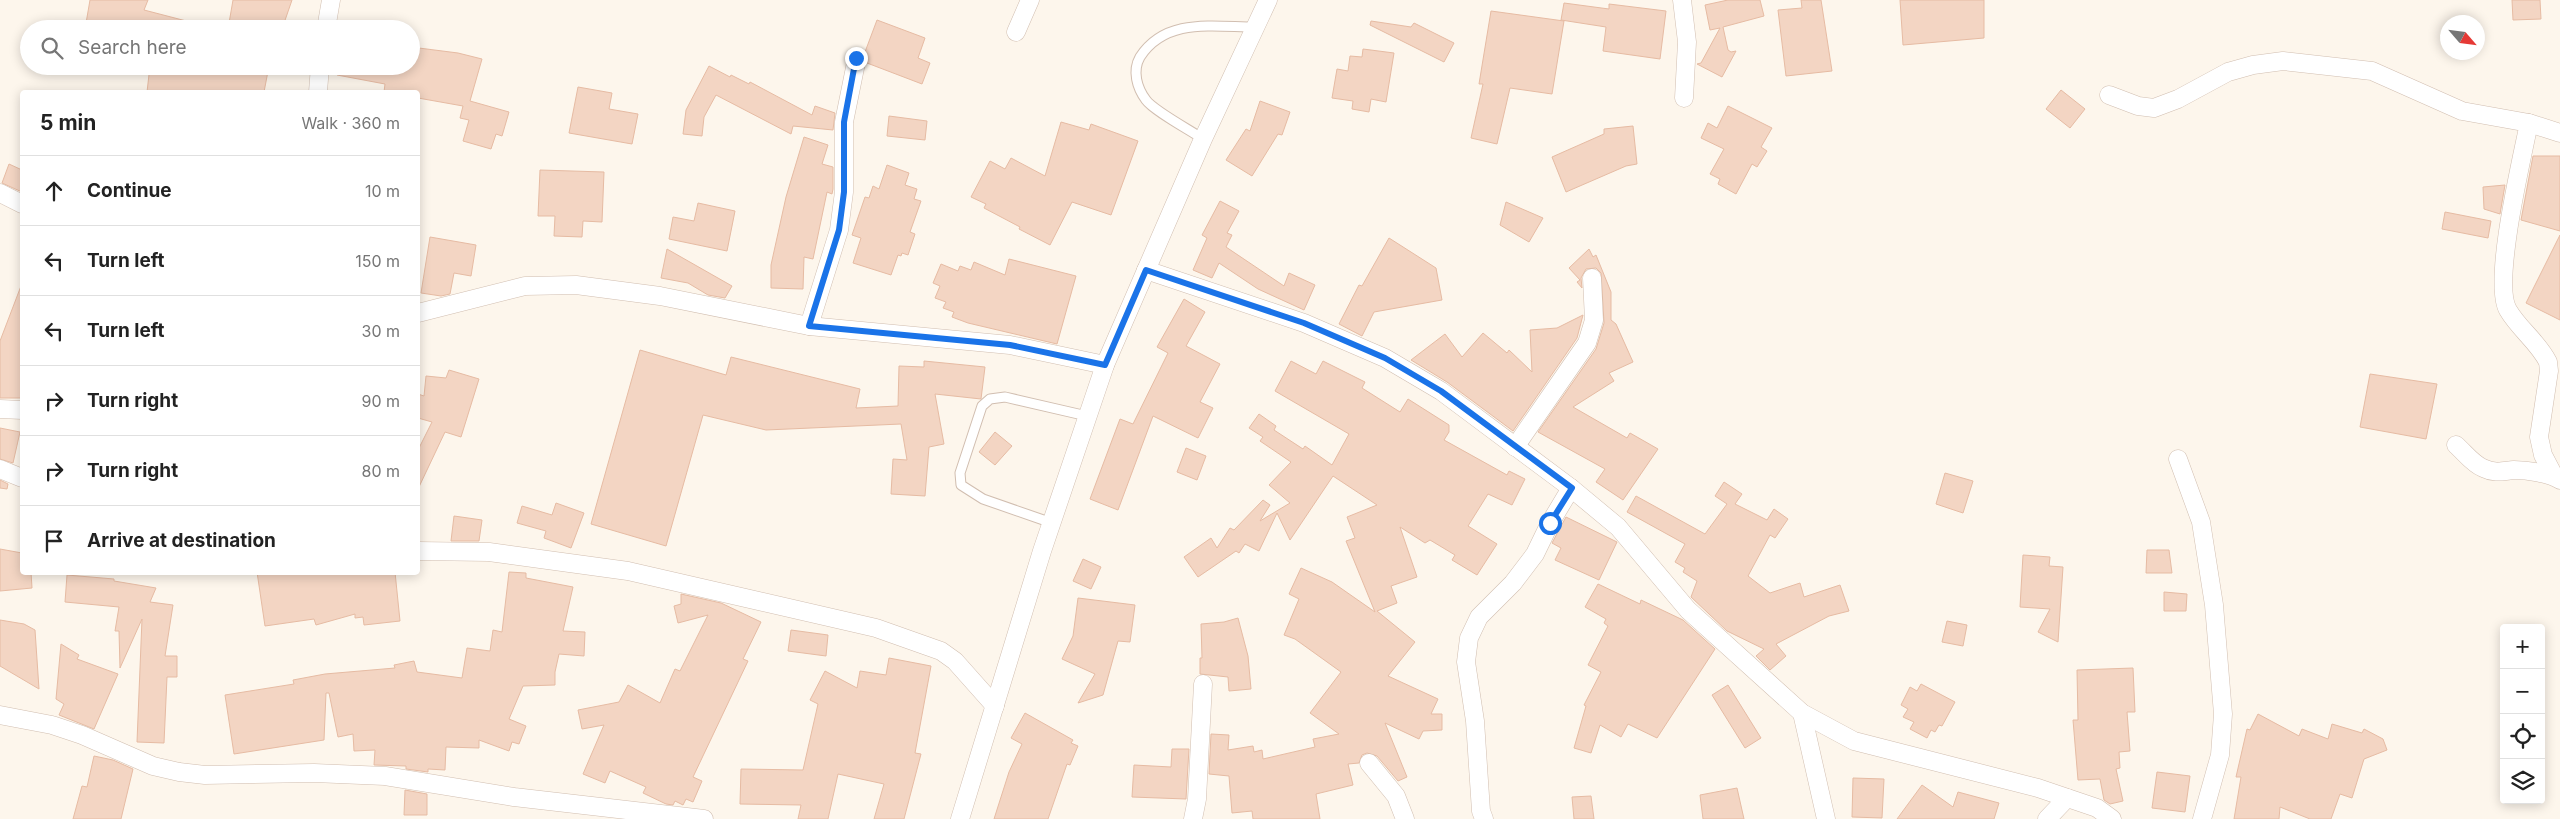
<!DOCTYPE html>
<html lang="en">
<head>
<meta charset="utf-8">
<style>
	:root { --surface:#fff; --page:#f2f2f2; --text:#222; --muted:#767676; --line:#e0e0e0 }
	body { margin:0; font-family:Inter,sans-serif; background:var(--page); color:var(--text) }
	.controls { position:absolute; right:15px; bottom:15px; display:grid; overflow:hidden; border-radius:5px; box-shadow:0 2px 12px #0003 }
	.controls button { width:45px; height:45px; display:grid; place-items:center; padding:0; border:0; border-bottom:1px solid var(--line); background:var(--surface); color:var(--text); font:25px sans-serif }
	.compass { position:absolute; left:2440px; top:15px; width:45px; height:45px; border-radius:50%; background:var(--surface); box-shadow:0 2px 12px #0003; rotate:118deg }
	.stop { position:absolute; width:15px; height:15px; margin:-11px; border:4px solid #1a73e8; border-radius:50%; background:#fff }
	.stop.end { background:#1a73e8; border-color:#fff; box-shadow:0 1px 5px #0008 }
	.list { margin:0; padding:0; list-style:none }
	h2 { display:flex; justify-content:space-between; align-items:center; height:65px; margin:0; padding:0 20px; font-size:21px }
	h2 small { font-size:16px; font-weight:400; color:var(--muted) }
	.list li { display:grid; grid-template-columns:32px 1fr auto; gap:15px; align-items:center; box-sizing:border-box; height:70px; padding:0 20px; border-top:1px solid var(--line) }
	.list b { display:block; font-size:19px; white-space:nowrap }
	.list em { font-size:16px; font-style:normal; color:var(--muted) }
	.icon { flex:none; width:28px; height:28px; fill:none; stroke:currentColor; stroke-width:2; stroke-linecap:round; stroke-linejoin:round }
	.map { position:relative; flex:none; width:2560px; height:819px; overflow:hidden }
	.search { position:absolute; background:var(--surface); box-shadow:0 2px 12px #0003; left:20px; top:20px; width:400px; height:55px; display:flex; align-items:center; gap:12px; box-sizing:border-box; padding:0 18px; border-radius:28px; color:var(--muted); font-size:19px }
	.panel { position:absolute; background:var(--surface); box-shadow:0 2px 12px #0003; left:20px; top:90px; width:400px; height:485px; border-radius:5px }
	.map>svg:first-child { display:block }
</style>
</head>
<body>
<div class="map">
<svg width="2560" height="819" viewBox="0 0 2560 819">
	<rect width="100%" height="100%" fill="#fdf6ec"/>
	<g fill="#f3d5c3" stroke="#e6bba3">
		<path d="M 90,0 L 148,0 L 144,10 L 194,23 L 193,29 L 85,29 Z"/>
		<path d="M 233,0 L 292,0 L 282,29 L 228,29 Z"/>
		<path d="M 1728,0 L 1760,0 L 1764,16 L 1723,27 L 1728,50 L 1731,52 L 1736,51 L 1722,77 L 1697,64 L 1701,63 L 1720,28 L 1710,30 L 1705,5 Z"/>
		<path d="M 1801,0 L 1821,0 L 1832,71 L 1786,76 L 1778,10 L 1802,8 Z"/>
		<path d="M 1900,0 L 1984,0 L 1984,38 L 1903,45 Z"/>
		<path d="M 2512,0 L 2540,0 L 2541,19 L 2513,20 Z"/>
		<path d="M 1564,3 L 1609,9 L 1609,4 L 1666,11 L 1660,59 L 1603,51 L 1606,27 L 1561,20 Z"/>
		<path d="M 1491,11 L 1564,21 L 1552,94 L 1510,88 L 1497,144 L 1471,138 L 1483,84 L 1479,84 Z"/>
		<path d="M 877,20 L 925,38 L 918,58 L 930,63 L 922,84 L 867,63 L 865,52 Z"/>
		<path d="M 1371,21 L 1411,27 L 1414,23 L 1454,43 L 1444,62 L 1370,25 Z"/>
		<path d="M 411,47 L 458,53 L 482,59 L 470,101 L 509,112 L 502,136 L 496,134 L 491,149 L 463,141 L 469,120 L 460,118 L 463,106 L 418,98 L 418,92 L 384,92 L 385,84 L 337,75 L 338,66 L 411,66 Z"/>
		<path d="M 1363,49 L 1394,53 L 1386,102 L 1371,99 L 1369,112 L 1352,109 L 1353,101 L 1332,98 L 1337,69 L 1348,71 L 1350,56 L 1362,57 Z"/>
		<path d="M 150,66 L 188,71 L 189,66 L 269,66 L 264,92 L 147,92 Z"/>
		<path d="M 709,66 L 730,77 L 731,75 L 749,84 L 750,82 L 812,115 L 815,106 L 835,113 L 833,130 L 793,126 L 791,134 L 716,95 L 704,117 L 702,136 L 683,134 L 686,110 Z"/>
		<path d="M 578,87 L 612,93 L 609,109 L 638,114 L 632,144 L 569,133 Z"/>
		<path d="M 2061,90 L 2085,109 L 2070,128 L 2046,109 Z"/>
		<path d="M 1260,101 L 1290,112 L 1282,135 L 1278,134 L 1252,176 L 1226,160 L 1246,129 L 1250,131 Z"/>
		<path d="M 1728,106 L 1772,128 L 1761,147 L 1767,151 L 1757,167 L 1752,164 L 1736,194 L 1718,184 L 1720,179 L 1710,174 L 1724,149 L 1701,138 L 1708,123 L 1717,128 Z"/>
		<path d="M 889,116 L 927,121 L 925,140 L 887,136 Z"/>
		<path d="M 1061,122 L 1089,130 L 1091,124 L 1138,141 L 1111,215 L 1072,202 L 1050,245 L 1019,229 L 1020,227 L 984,208 L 986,204 L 971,197 L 990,161 L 1005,169 L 1011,158 L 1045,176 Z"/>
		<path d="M 1633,126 L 1637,164 L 1626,166 L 1566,192 L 1552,157 L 1604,134 L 1604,129 Z"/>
		<path d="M 804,137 L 828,145 L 822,164 L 833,167 L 833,189 L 832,194 L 827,192 L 813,259 L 804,257 L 803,289 L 771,288 L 771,265 L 786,197 Z"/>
		<path d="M 2533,156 L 2560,156 L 2560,231 L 2521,220 Z"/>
		<path d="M 9,164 L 22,170 L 22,192 L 2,183 Z"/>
		<path d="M 887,165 L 909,173 L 905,185 L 917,189 L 914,199 L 921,201 L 910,232 L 915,234 L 908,255 L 902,253 L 901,256 L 898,255 L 891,275 L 853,263 L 861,238 L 852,235 L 865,197 L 869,198 L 873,186 L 879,189 Z"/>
		<path d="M 540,170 L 604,172 L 602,222 L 583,221 L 582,237 L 554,236 L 555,216 L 538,216 Z"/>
		<path d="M 2505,185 L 2500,214 L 2484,209 L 2483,187 Z"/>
		<path d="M 1220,201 L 1239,211 L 1227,233 L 1232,235 L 1226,247 L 1284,286 L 1289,273 L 1315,285 L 1304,310 L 1258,289 L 1219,263 L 1212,278 L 1193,270 L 1207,238 L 1202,235 Z"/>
		<path d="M 1506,202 L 1543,218 L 1529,242 L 1500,225 Z"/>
		<path d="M 698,203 L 735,211 L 727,251 L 669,239 L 673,217 L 694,221 Z"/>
		<path d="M 2445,212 L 2491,221 L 2488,238 L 2442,229 Z"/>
		<path d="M 2560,235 L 2560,320 L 2526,303 Z"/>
		<path d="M 430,237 L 476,245 L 471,276 L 454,273 L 450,294 L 441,296 L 421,293 Z"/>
		<path d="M 1389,238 L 1436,268 L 1442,300 L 1374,312 L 1362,336 L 1339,324 L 1359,285 L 1362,286 Z"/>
		<path d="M 667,249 L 732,286 L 725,298 L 708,295 L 688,283 L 661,278 Z"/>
		<path d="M 1589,249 L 1593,257 L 1596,255 L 1611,292 L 1611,320 L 1616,324 L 1633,362 L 1609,373 L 1614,381 L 1573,407 L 1627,438 L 1630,433 L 1658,449 L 1623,500 L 1596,482 L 1605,469 L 1538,432 L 1596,349 L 1604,323 L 1601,273 L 1596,268 L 1586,269 L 1581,278 L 1582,288 L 1577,282 L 1580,280 L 1569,268 Z"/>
		<path d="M 1009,259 L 1076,276 L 1057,344 L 968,323 L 952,317 L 954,312 L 943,308 L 946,302 L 935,298 L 940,286 L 933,283 L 941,264 L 958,271 L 960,266 L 971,270 L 974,262 L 1005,275 Z"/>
		<path d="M 21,286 L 22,398 L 0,398 L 0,341 Z"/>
		<path d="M 1184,299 L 1205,312 L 1186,346 L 1220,364 L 1200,402 L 1213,408 L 1198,438 L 1153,416 L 1118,510 L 1090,499 L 1120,419 L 1133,424 L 1168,353 L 1157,347 Z"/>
		<path d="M 1583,315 L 1577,338 L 1513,431 L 1447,382 L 1411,360 L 1445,334 L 1462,357 L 1483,333 L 1507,353 L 1509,350 L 1532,372 L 1530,330 L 1557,328 Z"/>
		<path d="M 640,350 L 726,375 L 731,357 L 860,389 L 856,408 L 898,406 L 899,366 L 924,367 L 924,361 L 985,367 L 981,399 L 935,394 L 944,444 L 929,447 L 925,496 L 891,494 L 893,459 L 907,460 L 901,424 L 766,430 L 703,415 L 666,546 L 591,524 Z"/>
		<path d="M 1291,361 L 1316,374 L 1323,361 L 1365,382 L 1362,388 L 1400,412 L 1408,399 L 1449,425 L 1449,432 L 1444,440 L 1507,475 L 1509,471 L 1525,479 L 1512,505 L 1488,494 L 1468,526 L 1497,544 L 1477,575 L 1452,560 L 1455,555 L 1430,540 L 1425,543 L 1400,527 L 1417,577 L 1391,586 L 1397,603 L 1377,611 L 1415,642 L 1388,676 L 1438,699 L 1431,714 L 1442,714 L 1442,730 L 1423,731 L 1419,739 L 1385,723 L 1407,777 L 1398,781 L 1377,756 L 1367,753 L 1362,755 L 1359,763 L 1348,764 L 1353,785 L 1316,794 L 1320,819 L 1253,819 L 1252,811 L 1232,813 L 1229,776 L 1209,774 L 1211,734 L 1229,735 L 1228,750 L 1253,746 L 1254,752 L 1262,750 L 1263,759 L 1315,747 L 1313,739 L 1339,734 L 1310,713 L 1341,672 L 1295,639 L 1284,635 L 1299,599 L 1289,594 L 1301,568 L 1332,582 L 1375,612 L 1346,541 L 1355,538 L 1347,517 L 1377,505 L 1333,476 L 1290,540 L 1277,513 L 1259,551 L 1245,544 L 1239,553 L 1236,551 L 1198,577 L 1184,557 L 1211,538 L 1217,548 L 1230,528 L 1234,530 L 1263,500 L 1270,505 L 1260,521 L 1290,503 L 1269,485 L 1291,462 L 1260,441 L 1263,437 L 1249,428 L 1259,414 L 1276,426 L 1274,430 L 1303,449 L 1305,446 L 1332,465 L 1349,434 L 1275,391 Z"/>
		<path d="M 449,370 L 479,379 L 461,437 L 445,432 L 418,489 L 418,450 L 432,422 L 418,418 L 418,394 L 424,396 L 426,376 L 446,378 Z"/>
		<path d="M 2370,374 L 2437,384 L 2426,439 L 2360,427 Z"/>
		<path d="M 0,428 L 20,432 L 13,463 L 0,459 Z"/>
		<path d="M 995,432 L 1012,446 L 995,465 L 979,452 Z"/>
		<path d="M 1186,448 L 1206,456 L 1197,480 L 1177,472 Z"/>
		<path d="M 1945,473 L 1973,481 L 1963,513 L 1936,504 Z"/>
		<path d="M 0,480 L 8,484 L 7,489 L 0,488 Z"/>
		<path d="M 1724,482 L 1742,494 L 1735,504 L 1767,520 L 1774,509 L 1788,519 L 1775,538 L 1770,535 L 1748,576 L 1770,593 L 1800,583 L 1804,597 L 1840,585 L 1849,611 L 1829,616 L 1776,644 L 1786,656 L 1770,670 L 1756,656 L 1764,649 L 1727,631 L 1691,597 L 1697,581 L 1683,572 L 1685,568 L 1675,562 L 1685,544 L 1627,512 L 1636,496 L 1705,534 L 1727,504 L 1715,496 Z"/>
		<path d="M 556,503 L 584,513 L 571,548 L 544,538 L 546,531 L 517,523 L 522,506 L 552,515 Z"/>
		<path d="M 454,516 L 482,520 L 479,541 L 451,541 Z"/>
		<path d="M 1566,517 L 1617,542 L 1599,580 L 1555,560 L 1561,548 L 1552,543 Z"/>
		<path d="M 0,549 L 22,553 L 22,572 L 31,572 L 32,588 L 0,591 Z"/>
		<path d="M 2147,550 L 2169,550 L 2172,573 L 2146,573 Z"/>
		<path d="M 2023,555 L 2050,557 L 2049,566 L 2063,567 L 2058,642 L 2038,632 L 2050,609 L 2020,607 Z"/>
		<path d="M 1083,559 L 1101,567 L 1091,589 L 1073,581 Z"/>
		<path d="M 257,572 L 395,572 L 400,621 L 364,625 L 363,617 L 355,618 L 355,614 L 316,625 L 314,619 L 265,626 Z"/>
		<path d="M 509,572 L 526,573 L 526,578 L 573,587 L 563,631 L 585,632 L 584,656 L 559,654 L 555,672 L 555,685 L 523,686 L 509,719 L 526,726 L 519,744 L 512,742 L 509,751 L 479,740 L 479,748 L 446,747 L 445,770 L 428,769 L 428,772 L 406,769 L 406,766 L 374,765 L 375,750 L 354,751 L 353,734 L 338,737 L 329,693 L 326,693 L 324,740 L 234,754 L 225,695 L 294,684 L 293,680 L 325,674 L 395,668 L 394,665 L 414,661 L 417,672 L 462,678 L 467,648 L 490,651 L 493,630 L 502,632 Z"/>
		<path d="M 67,575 L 114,579 L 114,581 L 156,588 L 150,602 L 173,605 L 165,656 L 177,656 L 177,677 L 167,677 L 164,743 L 137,742 L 142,619 L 120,668 L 119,631 L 115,631 L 119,607 L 65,602 Z"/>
		<path d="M 1598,584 L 1640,604 L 1641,600 L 1683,620 L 1715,649 L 1657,738 L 1628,724 L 1621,737 L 1600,725 L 1591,753 L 1574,748 L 1586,706 L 1584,705 L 1601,672 L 1588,665 L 1608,626 L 1604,623 L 1606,619 L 1585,607 Z"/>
		<path d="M 2164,592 L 2187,594 L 2186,611 L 2164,611 Z"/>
		<path d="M 681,594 L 721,603 L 761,622 L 743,659 L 748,661 L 693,777 L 702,781 L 693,802 L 686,799 L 683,805 L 675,801 L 673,805 L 666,804 L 643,793 L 646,787 L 610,771 L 605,783 L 583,774 L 604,725 L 582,729 L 578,710 L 619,702 L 628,685 L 660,703 L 675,669 L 680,671 L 708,615 L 678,623 L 674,606 L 681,604 Z"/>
		<path d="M 1078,598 L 1135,605 L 1130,642 L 1118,641 L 1103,695 L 1078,703 L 1095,674 L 1062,659 L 1073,636 Z"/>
		<path d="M 1238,618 L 1248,656 L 1251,689 L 1229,691 L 1228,677 L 1200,674 L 1200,658 L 1202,658 L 1201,624 L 1224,622 Z"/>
		<path d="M 0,620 L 24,624 L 35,630 L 39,689 L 0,666 Z"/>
		<path d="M 1947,621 L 1967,625 L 1963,646 L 1942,642 Z"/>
		<path d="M 791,630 L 828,635 L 826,656 L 788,651 Z"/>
		<path d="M 61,644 L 79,655 L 77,659 L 118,674 L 94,729 L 59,715 L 64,704 L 56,699 Z"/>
		<path d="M 889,658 L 931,666 L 915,753 L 921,754 L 904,819 L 874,819 L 884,784 L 838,774 L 828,819 L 798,819 L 801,805 L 740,804 L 741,769 L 803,770 L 818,704 L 810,700 L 825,671 L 857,688 L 860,671 L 886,675 Z"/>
		<path d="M 2133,668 L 2135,712 L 2127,712 L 2130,751 L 2119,752 L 2120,768 L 2116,769 L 2123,801 L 2110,804 L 2104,800 L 2100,779 L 2078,780 L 2073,720 L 2078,720 L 2077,670 Z"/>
		<path d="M 1921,684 L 1955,702 L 1942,726 L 1939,725 L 1935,732 L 1931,730 L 1927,738 L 1910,729 L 1914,722 L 1903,717 L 1908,709 L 1901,705 L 1910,687 L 1917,691 Z"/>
		<path d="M 1728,685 L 1761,738 L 1745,748 L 1712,695 Z"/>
		<path d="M 1025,713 L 1073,740 L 1071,743 L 1078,746 L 1070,765 L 1067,764 L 1048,819 L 994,819 L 1009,772 L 1022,744 L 1011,738 Z"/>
		<path d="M 2258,714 L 2299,736 L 2302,729 L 2328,739 L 2332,724 L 2362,733 L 2364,729 L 2383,739 L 2387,750 L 2364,759 L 2352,798 L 2340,794 L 2331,819 L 2310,819 L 2280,807 L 2279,819 L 2234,819 L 2241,777 L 2236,777 L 2247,729 L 2250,730 Z"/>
		<path d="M 1172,749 L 1189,749 L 1186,799 L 1132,797 L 1134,765 L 1171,767 Z"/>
		<path d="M 94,756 L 113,760 L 133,769 L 121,819 L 73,819 L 82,786 L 87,787 Z"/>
		<path d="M 2157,772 L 2190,776 L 2185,812 L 2152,808 Z"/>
		<path d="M 1853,778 L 1884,779 L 1882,818 L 1852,817 Z"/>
		<path d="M 1922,785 L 1953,807 L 1958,792 L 1999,803 L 1994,819 L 1897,819 Z"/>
		<path d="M 1737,788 L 1744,819 L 1703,819 L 1700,795 Z"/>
		<path d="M 405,790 L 427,794 L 427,815 L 404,815 Z"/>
		<path d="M 1591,796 L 1594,819 L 1574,819 L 1572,797 Z"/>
	</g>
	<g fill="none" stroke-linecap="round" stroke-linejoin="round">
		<defs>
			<g id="lane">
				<path d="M 1203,139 C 1190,130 1154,111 1146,100 C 1137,88 1132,71 1140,57 C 1166,17 1214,27 1256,27"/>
				<path d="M 1052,523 L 983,499 L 961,485 L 960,473 L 982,406 L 990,399 L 1005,397 L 1087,416"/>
			</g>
			<g id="street">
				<path d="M 1682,0 L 1687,42 L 1684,98"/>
				<path d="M 326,29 L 331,0"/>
				<path d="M 1016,32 L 1030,0"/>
				<path d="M 318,92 L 320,66"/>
				<path d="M 2109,95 L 2138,106 L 2154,108 L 2178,99 L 2228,72 L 2253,65 L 2283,61 L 2372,71 L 2462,111 L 2529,123 L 2560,133"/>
				<path d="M 2529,123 C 2522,158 2492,283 2508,310 C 2519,329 2538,342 2548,362 L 2549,371 L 2539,437 L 2543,455 L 2554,476"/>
				<path d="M 0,193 L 22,204"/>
				<path d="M 1146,270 L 1304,323 L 1385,358 L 1441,391 L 1571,488 L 1618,527 L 1688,610 L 1802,713 L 1854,741 L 2038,788 L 2097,808 L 2112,819"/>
				<path d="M 418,313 L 525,286 L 576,285 L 660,296 L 809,326 L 1010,345 L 1105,365"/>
				<path d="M 809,326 L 839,230 L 844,192 L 844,122 L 857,58"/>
				<path d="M 0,409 L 22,410"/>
				<path d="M 2456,445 C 2465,453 2473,464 2483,468 C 2495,474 2503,471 2514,470 C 2527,470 2549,473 2560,480"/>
				<path d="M 1515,447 L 1587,343 L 1594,320 L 1592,278"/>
				<path d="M 2178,459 L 2201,522 L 2214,605 L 2223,714 L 2220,755 L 2202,819"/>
				<path d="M 0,469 L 22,478"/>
				<path d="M 418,551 L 489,552 L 628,571 L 876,628 L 941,651 L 955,661 L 995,706"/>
				<path d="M 1802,713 L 1826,819"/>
				<path d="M 0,715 L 52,725 L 82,735 L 153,766 L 179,772 L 205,775 L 314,773 L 385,776 L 514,797 L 704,819"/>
				<path d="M 1369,763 L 1396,796 L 1405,819"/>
				<path d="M 960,819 L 1042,551 L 1105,365 L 1203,139 L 1268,0"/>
				<path d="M 1193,819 L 1197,799 L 1203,684"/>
				<path d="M 1484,819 L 1481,811 L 1475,721 L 1466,662 L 1469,638 L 1479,617 L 1513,583 L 1535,554 L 1550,523 L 1571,488"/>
				<path d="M 2047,819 L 2067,798"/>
			</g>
		</defs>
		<use href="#lane" stroke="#d1beb0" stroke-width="11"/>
		<use href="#street" stroke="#d1beb0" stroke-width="19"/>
		<use href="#lane" stroke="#fff" stroke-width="9"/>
		<use href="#street" stroke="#fff" stroke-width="18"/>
	</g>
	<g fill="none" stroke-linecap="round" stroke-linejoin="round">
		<path stroke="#1a73e8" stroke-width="6" d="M 856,58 L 844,122 L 844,192 L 839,230 L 809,326 L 1010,345 L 1105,365 L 1146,270 L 1304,323 L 1385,358 L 1441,391 L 1572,488 L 1550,523"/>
	</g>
</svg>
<div class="controls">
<button>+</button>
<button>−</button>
<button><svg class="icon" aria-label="locate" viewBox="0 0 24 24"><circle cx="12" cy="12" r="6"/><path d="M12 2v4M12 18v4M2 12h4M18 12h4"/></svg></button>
<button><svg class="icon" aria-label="layers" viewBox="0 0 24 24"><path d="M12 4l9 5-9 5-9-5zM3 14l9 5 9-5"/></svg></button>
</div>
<svg class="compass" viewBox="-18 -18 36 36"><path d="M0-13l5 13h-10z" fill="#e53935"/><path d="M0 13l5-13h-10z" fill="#767676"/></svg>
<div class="stop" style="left:1550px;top:523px"></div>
<div class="stop end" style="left:856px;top:58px"></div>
<div class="search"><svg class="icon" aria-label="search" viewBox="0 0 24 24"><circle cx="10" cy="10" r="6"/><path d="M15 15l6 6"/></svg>Search here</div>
<section class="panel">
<h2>5 min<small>Walk · 360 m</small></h2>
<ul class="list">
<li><svg class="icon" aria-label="ahead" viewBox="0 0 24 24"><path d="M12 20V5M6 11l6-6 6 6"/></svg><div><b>Continue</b></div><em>10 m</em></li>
<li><svg class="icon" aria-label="left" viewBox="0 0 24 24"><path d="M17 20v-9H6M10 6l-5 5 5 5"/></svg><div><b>Turn left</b></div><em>150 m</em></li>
<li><svg class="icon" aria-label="left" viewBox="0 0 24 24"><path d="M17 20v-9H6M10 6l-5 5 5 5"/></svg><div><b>Turn left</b></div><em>30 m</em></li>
<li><svg class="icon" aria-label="right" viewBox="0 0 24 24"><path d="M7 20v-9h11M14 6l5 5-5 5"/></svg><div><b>Turn right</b></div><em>90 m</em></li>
<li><svg class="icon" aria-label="right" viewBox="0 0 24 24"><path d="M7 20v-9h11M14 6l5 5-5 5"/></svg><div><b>Turn right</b></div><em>80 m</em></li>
<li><svg class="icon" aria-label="arrive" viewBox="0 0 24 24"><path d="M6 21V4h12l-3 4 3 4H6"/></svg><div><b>Arrive at destination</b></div></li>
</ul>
</section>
</div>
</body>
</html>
